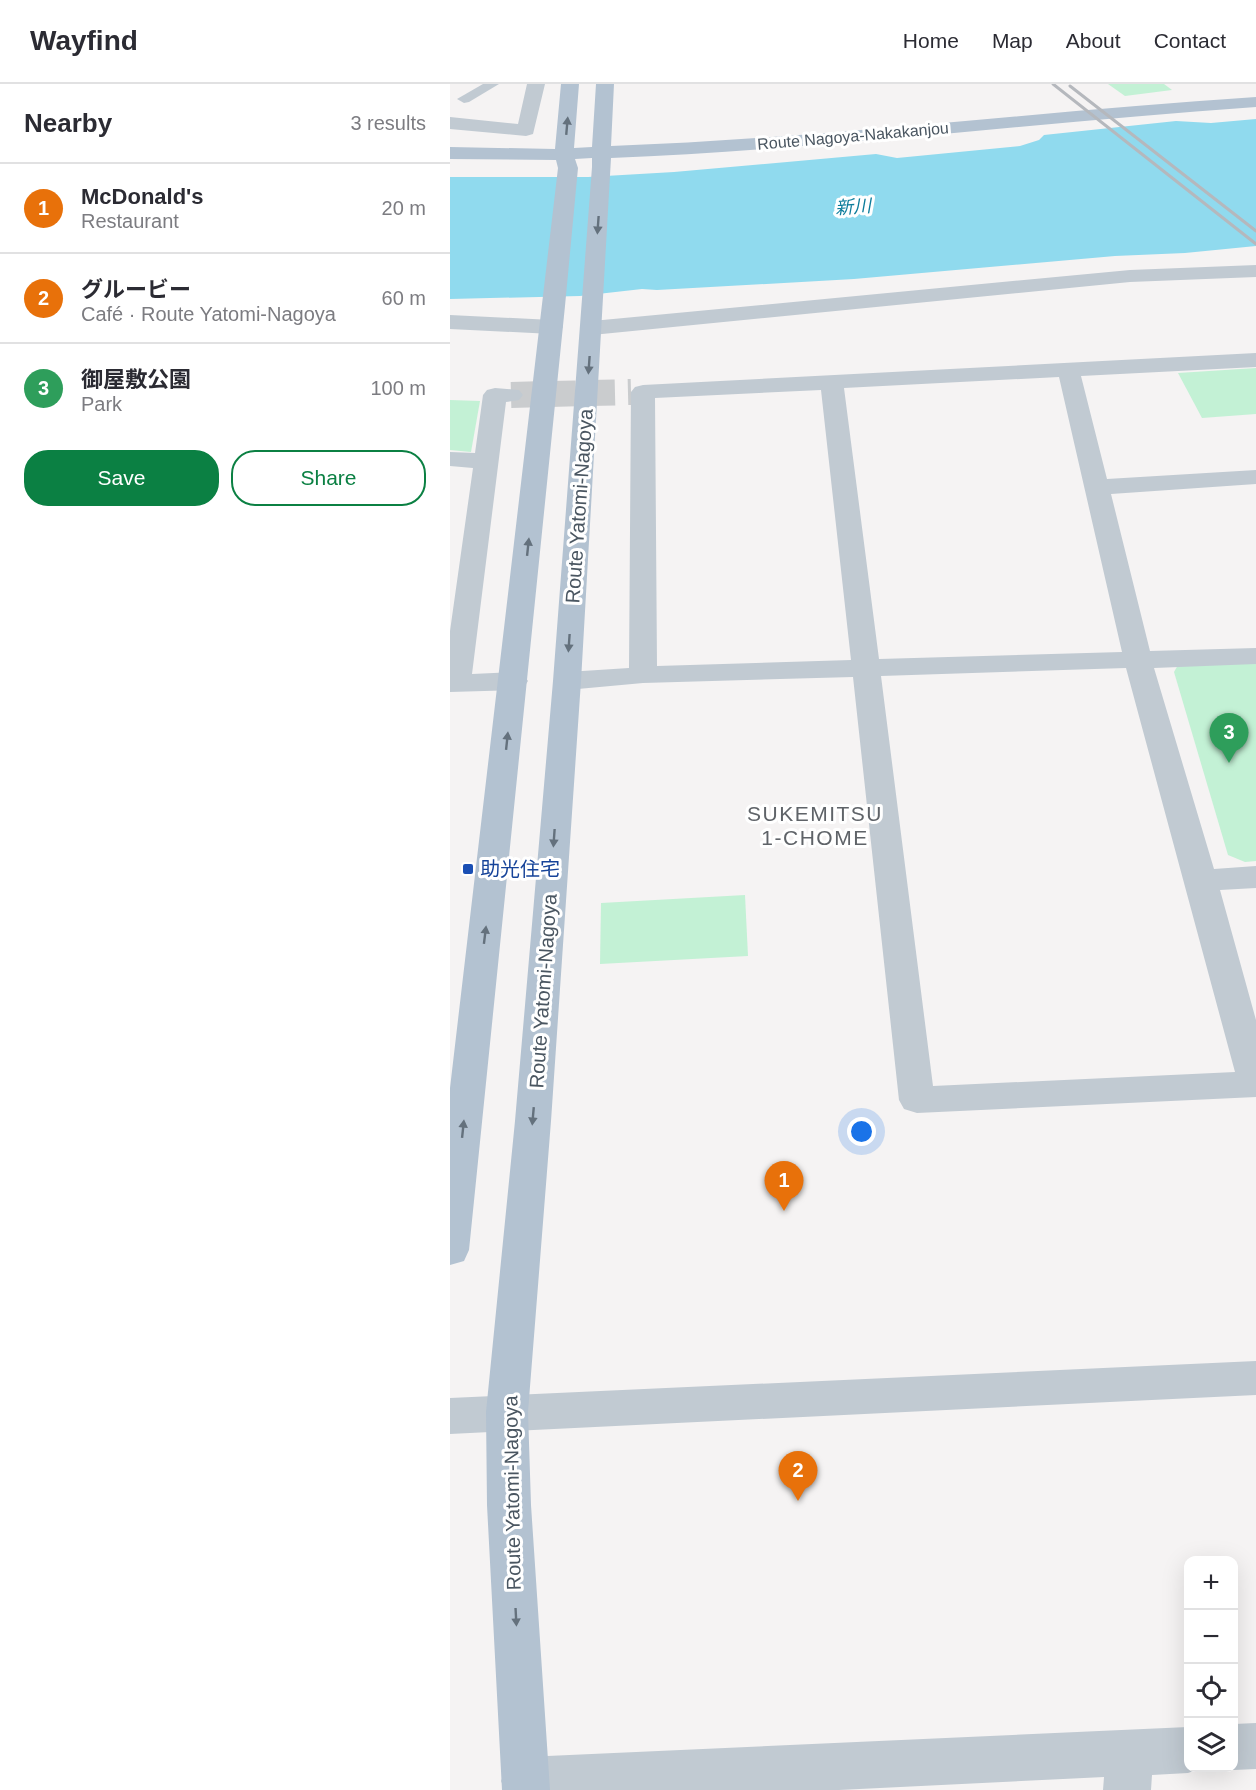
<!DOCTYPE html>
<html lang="en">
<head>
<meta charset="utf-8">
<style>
	:root { --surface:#fff; --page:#f2f2f3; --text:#2b2b33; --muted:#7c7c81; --line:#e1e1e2; --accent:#0b8043 }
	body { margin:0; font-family:Arial,"Noto Sans JP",sans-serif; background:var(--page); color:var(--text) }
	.controls { position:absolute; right:18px; bottom:18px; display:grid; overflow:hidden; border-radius:12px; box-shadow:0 6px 24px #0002 }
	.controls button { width:54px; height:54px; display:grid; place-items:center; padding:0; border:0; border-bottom:2px solid var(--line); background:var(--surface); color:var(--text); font:30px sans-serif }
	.you { position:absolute; left:412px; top:1048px; width:21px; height:21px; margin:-15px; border:4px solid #fff; border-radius:50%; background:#1a73e8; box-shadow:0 0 0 9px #1a73e833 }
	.badge { display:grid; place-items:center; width:39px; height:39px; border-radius:50%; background:var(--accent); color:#fff; font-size:20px; font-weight:700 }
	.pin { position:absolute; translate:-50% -50px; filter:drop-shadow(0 2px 3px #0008) }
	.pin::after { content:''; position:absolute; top:32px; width:21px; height:18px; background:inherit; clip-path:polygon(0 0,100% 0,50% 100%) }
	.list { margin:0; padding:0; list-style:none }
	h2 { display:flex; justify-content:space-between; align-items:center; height:78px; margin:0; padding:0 24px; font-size:26px }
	h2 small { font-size:20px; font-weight:400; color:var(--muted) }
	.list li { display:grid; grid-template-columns:39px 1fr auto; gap:18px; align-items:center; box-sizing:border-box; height:90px; padding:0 24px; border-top:2px solid var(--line) }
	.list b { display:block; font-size:22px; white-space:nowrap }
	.list p { margin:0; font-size:20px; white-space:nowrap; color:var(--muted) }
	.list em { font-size:20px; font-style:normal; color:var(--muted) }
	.actions { display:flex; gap:12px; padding:18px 24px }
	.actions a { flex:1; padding:14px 0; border:2px solid var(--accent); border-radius:24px; text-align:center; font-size:21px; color:var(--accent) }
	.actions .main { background:var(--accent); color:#fff }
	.icon { flex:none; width:33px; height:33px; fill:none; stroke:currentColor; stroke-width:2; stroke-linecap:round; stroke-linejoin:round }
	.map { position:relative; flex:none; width:806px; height:1706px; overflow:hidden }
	header { display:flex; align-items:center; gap:36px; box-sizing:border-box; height:84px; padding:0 30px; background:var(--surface); border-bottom:2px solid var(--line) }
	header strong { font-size:28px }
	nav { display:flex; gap:33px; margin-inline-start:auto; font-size:21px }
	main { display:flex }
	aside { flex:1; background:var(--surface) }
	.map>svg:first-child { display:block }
</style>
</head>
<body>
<header>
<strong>Wayfind</strong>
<nav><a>Home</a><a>Map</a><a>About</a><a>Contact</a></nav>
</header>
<main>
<aside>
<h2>Nearby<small>3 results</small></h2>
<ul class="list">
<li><span class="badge" style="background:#e8710a">1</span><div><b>McDonald's</b><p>Restaurant</p></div><em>20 m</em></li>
<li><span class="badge" style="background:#e8710a">2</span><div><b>グルービー</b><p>Café · Route Yatomi-Nagoya</p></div><em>60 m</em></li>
<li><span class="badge" style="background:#2e9e5b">3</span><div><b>御屋敷公園</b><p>Park</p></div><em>100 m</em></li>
</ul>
<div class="actions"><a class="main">Save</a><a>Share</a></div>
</aside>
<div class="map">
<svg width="806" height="1706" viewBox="0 0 806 1706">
	<rect width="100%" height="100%" fill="#f5f3f3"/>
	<g fill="#c3f1d5">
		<path d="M 658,0 L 714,0 L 722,6 L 675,12 Z"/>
		<path d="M 806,284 L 806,330 L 752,334 L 728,289 Z"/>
		<path d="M 0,316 L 30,317 L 21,368 L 0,366 Z"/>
		<path d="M 806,578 L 806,777 L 795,778 L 778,771 L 724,588 L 728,581 Z"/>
		<path d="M 295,811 L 298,872 L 150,880 L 151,819 Z"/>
	</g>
	<path fill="#90daee" d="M 806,35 L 806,162 L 735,169 L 665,172 L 404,195 L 207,206 L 192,205 L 130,212 L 0,215 L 0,93 L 138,93 L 224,88 L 426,70 L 447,74 L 570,62 L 589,56 L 594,51 L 726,37 L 761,39 Z"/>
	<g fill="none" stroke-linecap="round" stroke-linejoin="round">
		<path stroke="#caccce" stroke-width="26" stroke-dasharray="26 13" stroke-linecap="butt" d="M 61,311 L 181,308"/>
		<path fill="#c1cad2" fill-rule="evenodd" d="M 33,0 L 49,0 L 19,18 L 14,19 L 7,15 Z"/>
		<g fill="#c1cad2" fill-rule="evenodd">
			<path d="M 77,0 L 95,0 L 83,50 L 76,52 L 0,45 L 0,33 L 68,40 Z"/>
			<path d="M 806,181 L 806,193 L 680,198 L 142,251 L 134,249 L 131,244 L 134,239 L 142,237 L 680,186 Z"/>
			<path d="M 0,231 L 102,236 L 110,238 L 113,243 L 110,248 L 102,250 L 0,245 Z"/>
			<path d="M 806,269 L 806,283 L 631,292 L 657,395 L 806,386 L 806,400 L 661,410 L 700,567 L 806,564 L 806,580 L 704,584 L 764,785 L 806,782 L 806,804 L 770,806 L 806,936 L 806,1013 L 467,1029 L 454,1025 L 449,1016 L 403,593 L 193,599 L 117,606 L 107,603 L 103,597 L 107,591 L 117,588 L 179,584 L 181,308 L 185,303 L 193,301 ZM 609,293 L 672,568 L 429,575 L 394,304 ZM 371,306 L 401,576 L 207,582 L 205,314 ZM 676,584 L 785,988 L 483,1002 L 431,592 Z"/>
			<path d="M 45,304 L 69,306 L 73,311 L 69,316 L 56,318 L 22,590 L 64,588 L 74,591 L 78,597 L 74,603 L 64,606 L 0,608 L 0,547 L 23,384 L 0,382 L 0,368 L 25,369 L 33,311 L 37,306 Z"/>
			<path d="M 806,1639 L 806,1685 L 784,1686 L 777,1684 L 784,1684 L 784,1640 Z"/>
			<path d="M 738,1643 L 738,1684 L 752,1684 L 738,1689 L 702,1691 L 701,1706 L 653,1706 L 654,1693 L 389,1706 L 55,1706 L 51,1697 L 58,1680 L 75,1673 Z"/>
		</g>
		<path fill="#c1cad2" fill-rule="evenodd" d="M 806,1277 L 806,1311 L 0,1350 L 0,1314 Z"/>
		<path fill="#b3c2d1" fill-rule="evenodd" d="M 111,0 L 129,0 L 124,64 L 142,63 L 146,0 L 164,0 L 161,62 C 376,54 591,27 806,13 L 806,23 C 591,38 376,65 161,74 L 131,597 L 101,1037 L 78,1328 L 81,1421 L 100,1706 L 52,1706 L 37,1421 L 36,1328 L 65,1037 L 103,597 L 142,83 L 142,74 L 125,75 L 128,84 L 115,222 L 19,1166 L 14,1177 L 0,1181 L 0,1004 L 108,84 L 106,76 L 0,75 L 0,63 L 105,65 Z"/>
		<g stroke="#b5b8bd" stroke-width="3">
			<path d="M 603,0 L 806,160"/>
			<path d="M 620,2 L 806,147"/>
		</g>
	</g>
	<defs><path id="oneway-solid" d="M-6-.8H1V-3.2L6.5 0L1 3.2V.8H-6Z" transform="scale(1.5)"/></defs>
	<g fill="#64717d">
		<use href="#oneway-solid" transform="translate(117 42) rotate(-85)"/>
		<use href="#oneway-solid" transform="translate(148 141) rotate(94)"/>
		<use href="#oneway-solid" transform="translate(139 281) rotate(94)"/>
		<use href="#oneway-solid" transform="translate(78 463) rotate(-84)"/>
		<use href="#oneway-solid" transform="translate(119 559) rotate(94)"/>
		<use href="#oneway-solid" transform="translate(57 657) rotate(-84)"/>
		<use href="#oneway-solid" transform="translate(104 754) rotate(94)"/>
		<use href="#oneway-solid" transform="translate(35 851) rotate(-83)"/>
		<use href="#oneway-solid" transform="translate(83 1032) rotate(95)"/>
		<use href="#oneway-solid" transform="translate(13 1045) rotate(-84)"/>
		<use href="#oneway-solid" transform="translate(66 1533) rotate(87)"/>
	</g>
	<rect fill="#1a4fb4" stroke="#fff" stroke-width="2" x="12" y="779" width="12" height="12" rx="3"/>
	<g text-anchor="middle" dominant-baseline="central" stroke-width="6" stroke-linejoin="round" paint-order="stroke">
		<g font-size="16" fill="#4a5661" stroke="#fff">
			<text transform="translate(403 52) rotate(-5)">Route Nagoya-Nakakanjou</text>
		</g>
		<g font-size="18" font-style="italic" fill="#0c7c9b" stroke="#fff">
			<text transform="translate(403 123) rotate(-4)">新川</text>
		</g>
		<g font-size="20" fill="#4a5661" stroke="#fff">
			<text transform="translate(129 422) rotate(-86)">Route Yatomi-Nagoya</text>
			<text transform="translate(93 907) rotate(-86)">Route Yatomi-Nagoya</text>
			<text transform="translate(62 1409) rotate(-91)">Route Yatomi-Nagoya</text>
		</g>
		<g font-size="20" fill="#164399" stroke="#fff" text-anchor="start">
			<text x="30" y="785">助光住宅</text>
		</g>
		<g font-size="21" letter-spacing="1.5" fill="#5f6368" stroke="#fff">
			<text x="365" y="729">SUKEMITSU<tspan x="365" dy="24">1-CHOME</tspan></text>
		</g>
	</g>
</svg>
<div class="controls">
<button>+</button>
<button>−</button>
<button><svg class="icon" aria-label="locate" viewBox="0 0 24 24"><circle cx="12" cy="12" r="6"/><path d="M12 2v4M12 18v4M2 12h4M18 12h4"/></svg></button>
<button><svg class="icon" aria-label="layers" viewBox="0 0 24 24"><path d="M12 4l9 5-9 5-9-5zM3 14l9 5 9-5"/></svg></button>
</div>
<div class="you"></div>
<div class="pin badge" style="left:334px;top:1127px;background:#e8710a">1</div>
<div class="pin badge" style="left:348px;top:1417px;background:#e8710a">2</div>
<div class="pin badge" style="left:779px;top:679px;background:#2e9e5b">3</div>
</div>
</main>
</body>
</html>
